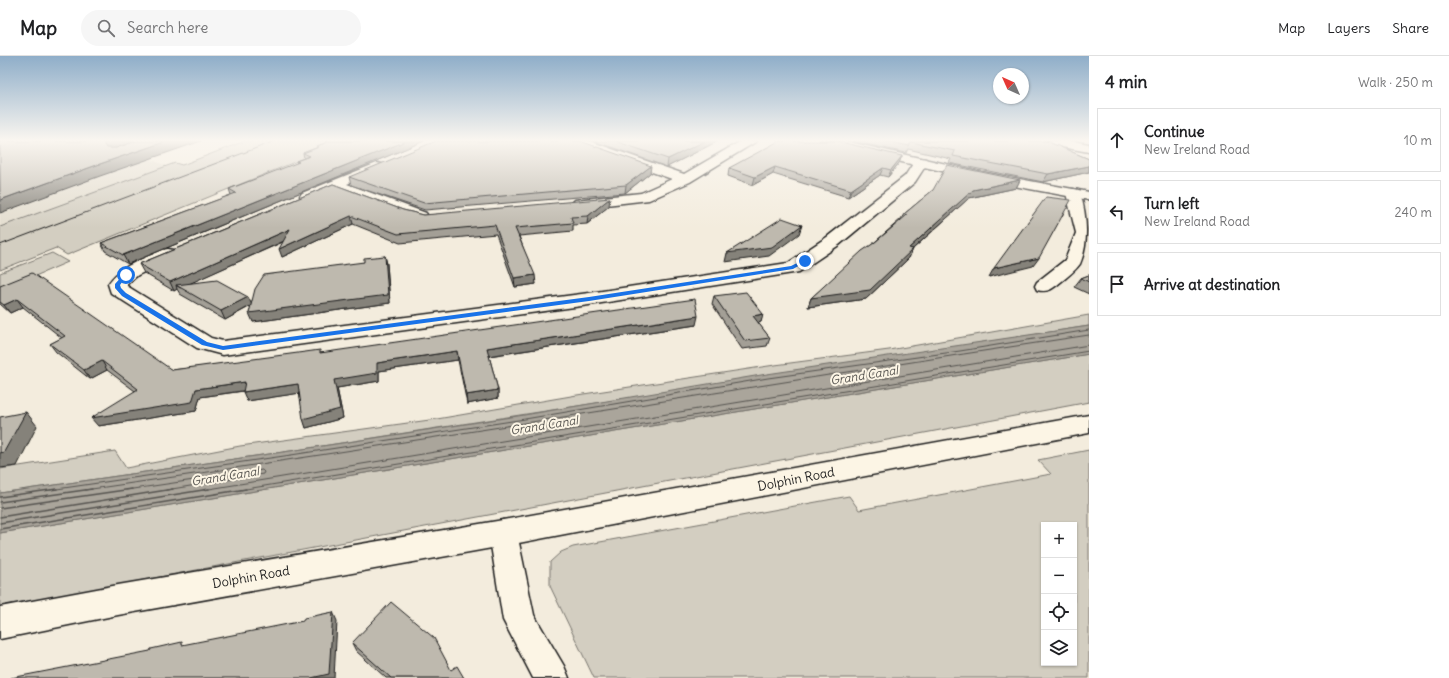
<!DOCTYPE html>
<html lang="en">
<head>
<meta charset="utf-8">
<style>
	:root { --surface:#fff; --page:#f6f6f6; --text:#202124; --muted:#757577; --line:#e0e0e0 }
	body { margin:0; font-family:Delius,sans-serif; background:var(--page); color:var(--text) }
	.controls { position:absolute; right:12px; bottom:12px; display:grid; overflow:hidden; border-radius:0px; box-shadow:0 1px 3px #0004 }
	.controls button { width:36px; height:36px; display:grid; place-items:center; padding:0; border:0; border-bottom:1px solid var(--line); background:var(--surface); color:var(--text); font:20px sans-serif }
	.compass { position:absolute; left:993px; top:12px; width:36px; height:36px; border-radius:50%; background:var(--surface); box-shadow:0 1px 3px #0004; rotate:315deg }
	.stop { position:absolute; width:12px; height:12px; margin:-9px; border:3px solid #1a73e8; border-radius:50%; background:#fff }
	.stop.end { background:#1a73e8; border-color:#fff; box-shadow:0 1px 4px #0008 }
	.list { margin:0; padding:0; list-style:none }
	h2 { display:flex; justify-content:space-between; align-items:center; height:52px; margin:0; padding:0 16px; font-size:17px }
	h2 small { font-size:13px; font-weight:400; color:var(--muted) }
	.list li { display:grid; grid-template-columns:26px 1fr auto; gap:12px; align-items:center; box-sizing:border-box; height:64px; margin:0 8px 8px; padding:0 8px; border:1px solid var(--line); border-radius:0px }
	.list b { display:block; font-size:15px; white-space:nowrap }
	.list p { margin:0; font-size:13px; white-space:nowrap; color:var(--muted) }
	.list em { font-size:13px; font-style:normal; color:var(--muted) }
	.icon { flex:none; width:22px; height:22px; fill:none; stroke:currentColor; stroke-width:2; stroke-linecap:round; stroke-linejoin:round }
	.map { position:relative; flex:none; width:1089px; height:622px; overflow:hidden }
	header { display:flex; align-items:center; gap:24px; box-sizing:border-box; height:56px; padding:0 20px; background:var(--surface); border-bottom:1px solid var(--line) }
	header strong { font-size:19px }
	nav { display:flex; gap:22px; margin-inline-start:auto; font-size:14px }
	.search { width:280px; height:36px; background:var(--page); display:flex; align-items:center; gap:10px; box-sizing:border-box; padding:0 14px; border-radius:22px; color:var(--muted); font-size:15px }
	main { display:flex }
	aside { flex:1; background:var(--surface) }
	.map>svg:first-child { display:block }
</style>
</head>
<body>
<header>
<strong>Map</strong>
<div class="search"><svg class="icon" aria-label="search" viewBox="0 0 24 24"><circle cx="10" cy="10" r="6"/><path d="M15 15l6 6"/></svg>Search here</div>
<nav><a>Map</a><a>Layers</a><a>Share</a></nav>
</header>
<main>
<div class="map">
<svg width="1089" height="622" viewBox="0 0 1089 622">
	<rect width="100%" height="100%" fill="#f3ecdd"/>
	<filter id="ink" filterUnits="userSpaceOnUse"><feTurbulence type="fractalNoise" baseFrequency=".025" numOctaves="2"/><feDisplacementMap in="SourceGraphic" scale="8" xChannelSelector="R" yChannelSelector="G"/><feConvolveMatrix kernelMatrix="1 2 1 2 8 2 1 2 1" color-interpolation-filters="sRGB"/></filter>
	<g filter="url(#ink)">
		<path fill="#e3ddcf" d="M 0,85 L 135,97 L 167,110 L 0,171 Z"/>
		<g fill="#d3cec1" stroke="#78756e" fill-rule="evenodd">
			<path d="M 245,85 L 346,85 L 67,199 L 56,192 L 0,214 L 0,171 L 175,107 L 182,109 Z"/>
			<path d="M 52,197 L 68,206 L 0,235 L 0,217 Z"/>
			<path d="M 1089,259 L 1089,270 L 290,395 L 0,437 L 0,413 L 115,395 L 126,412 L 240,390 L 437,363 L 577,339 L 775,309 L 889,294 Z"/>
			<path d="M 1089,298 L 1089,346 L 0,551 L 0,477 Z"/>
			<path d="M 1089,394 L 1089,622 L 594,622 L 550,530 L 550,506 L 561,496 L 573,491 L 849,440 L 859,454 L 1051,418 L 1038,404 ZM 1044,469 L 1074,469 L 1074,607 L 1044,607 Z"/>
		</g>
		<path fill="#aaa59b" stroke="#716e68" d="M 1089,270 L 1089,298 L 0,477 L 0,437 L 290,395 L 524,359 L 767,318 Z"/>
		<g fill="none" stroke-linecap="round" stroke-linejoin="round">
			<g stroke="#55534f" stroke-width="1">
				<path d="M 50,434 L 291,399 L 525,363 L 768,322 L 960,295 L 1089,274"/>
				<path d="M 85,434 C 420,386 754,329 1089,279"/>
				<path d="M 126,434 L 262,414 L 264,416 L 263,418 L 166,434"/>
				<path d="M 203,434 L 1089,289"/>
				<path d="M 240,434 L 1089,295"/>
			</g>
			<g stroke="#55534f" stroke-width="1.5">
				<path d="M 0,441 L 57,433"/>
				<path d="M 0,446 L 92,433"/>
				<path d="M 0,452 L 132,433"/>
				<path d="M 0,461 L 173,433"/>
				<path d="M 0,467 L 209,433"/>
				<path d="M 0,473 L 246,433"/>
			</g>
			<defs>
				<g id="minor">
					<path d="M 570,85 L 589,85 L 684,118 L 741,85 L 757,85 L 690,126 L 649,144 L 580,152 L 575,150 L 572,147 L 575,144 L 641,137 L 672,123 L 572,88 Z"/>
					<path d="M 1045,85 L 1073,85 L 1089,88 L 1089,96 L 1051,89 Z"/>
					<path d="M 921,102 L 926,103 L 928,106 L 915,126 L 839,189 L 799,216 L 793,217 L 589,249 L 223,299 L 197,292 L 111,237 L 108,228 C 120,210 143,203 162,194 L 168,193 L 174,194 L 177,198 L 174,202 L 138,219 L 127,228 L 127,230 L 211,282 L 223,285 L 589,237 L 788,207 L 827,181 L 905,120 L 916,103 Z"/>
					<path d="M 377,107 L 382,108 L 384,111 L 382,114 L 347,128 L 426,157 L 428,160 L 426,163 L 414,163 L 335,134 L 312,143 L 302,143 L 300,140 L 302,137 Z"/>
					<path d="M 1073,133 L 1078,134 L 1080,137 C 1087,159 1089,187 1080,208 C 1075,215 1068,220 1062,225 C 1053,232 1049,237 1037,234 L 1035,230 L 1037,226 L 1065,204 L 1076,177 L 1066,137 L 1068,134 Z"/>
					<path d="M 503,464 L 513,468 L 517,477 L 534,559 L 564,610 L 569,622 L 533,622 L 503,564 L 489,477 L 493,468 Z"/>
				</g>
				<path id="tertiary" d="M 820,85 L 844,85 L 982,116 L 1089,136 L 1089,144 L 982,124 L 826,89 Z"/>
				<path id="secondary" d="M 1089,359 L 1089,377 L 503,490 L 118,559 L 0,583 L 0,551 L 118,529 L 503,464 Z"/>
			</defs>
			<use href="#minor" stroke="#1c1c1c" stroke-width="3"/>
			<use href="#tertiary" stroke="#1c1c1c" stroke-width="3"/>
			<use href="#secondary" stroke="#1c1c1c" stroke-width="3"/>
			<use href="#minor" fill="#fcf5e5" fill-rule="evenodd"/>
			<use href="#tertiary" fill="#fcf5e5" fill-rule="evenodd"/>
			<use href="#secondary" fill="#fcf5e5" fill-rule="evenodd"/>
			<path stroke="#1c1c1c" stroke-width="1" d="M 0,189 L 275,85"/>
		</g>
		<g fill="#a39f96" stroke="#1c1c1c">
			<path d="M 326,85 L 424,85 L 128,208 L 105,195 L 101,187 L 231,139 L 229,133 L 297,108 L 296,105 L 304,102 L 303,97 L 318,91 L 317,90 L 327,86 Z"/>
			<path d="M 594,85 L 718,85 L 667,111 Z"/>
			<path d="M 852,85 L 1046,85 L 1089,103 L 1089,116 L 1043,126 L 949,107 L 951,103 L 908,93 L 906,97 Z"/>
			<path d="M 902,100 L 899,107 L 888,121 L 880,119 L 848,141 L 773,118 L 753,129 L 728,120 L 729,112 Z"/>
			<path d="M 650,117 L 625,137 L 425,154 L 351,129 L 349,121 Z"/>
			<path d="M 1020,124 L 1016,132 L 969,142 L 913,193 L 909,202 L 866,243 L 808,251 L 811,242 L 901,163 L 904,158 L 933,134 Z"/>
			<path d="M 333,128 L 403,154 L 424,159 L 609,150 L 587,168 L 573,169 L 573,175 L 519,180 L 536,228 L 515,231 L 496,178 L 400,187 L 353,168 L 282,201 L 283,186 L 190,227 L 251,249 L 364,206 L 385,200 L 387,208 L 390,247 L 253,266 L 251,250 L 225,264 L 180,238 L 177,233 L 174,235 L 144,217 L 139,208 Z"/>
			<path d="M 1089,219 L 1089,238 L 1074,231 L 1081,222 Z"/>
			<path d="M 0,230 L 172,314 L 321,297 L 696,269 L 489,300 L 498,334 L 498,342 L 467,348 L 458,304 L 379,315 L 379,325 L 337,332 L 343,362 L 306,372 L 299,337 L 247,345 L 244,335 L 200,341 L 196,355 L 98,370 L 135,335 L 107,314 L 90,323 L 56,296 L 50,288 L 62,282 L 23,251 L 10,257 L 0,248 Z"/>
			<path d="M 714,240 L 763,258 L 761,266 L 758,267 L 770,282 L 767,290 L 742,293 L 712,248 Z"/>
			<path d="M 352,587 L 451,614 L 464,622 L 386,622 L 356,595 Z"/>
		</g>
		<g fill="#85827a" stroke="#1c1c1c">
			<path d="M 104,85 L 135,85 L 111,94 L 108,97 L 103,87 Z"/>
			<path d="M 167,85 L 201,85 L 100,120 L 0,157 L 0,144 L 94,110 Z"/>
			<path d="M 406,85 L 424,85 L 128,208 L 123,199 Z"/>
			<path d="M 705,85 L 718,85 L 667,111 L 668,103 Z"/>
			<path d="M 902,100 L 899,107 L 888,121 L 891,114 Z"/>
			<path d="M 651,110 L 650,117 L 625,137 L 626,129 Z"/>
			<path d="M 1089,110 L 1089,116 L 1043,126 L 1048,118 Z"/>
			<path d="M 775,111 L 773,118 L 753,129 L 755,121 Z"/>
			<path d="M 883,112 L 880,119 L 848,141 L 851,134 Z"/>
			<path d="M 1020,124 L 1016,132 L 969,142 L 905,200 L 909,192 L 973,134 Z"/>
			<path d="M 610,142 L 609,150 L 587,168 L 588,160 Z"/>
			<path d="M 351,160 L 353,168 L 282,201 L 279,193 Z"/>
			<path d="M 802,169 L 799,178 L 769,200 L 725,206 L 727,197 Z"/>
			<path d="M 290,173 L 293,181 L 180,232 L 176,229 L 177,233 L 174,235 L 170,226 Z"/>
			<path d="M 913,193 L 909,202 L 866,243 L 808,251 L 811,242 Z"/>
			<path d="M 385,200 L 387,208 L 390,247 L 253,266 L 249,257 Z"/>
			<path d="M 1039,202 L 1033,210 L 989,221 L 994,212 Z"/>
			<path d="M 535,219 L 536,228 L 515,231 L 514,222 Z"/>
			<path d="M 248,241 L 252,249 L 225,264 L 221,255 Z"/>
			<path d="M 17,243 L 23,251 L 10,257 L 4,249 Z"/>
			<path d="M 763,258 L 761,266 L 751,268 L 753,260 Z"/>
			<path d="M 698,260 L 696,269 L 488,300 L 487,292 Z"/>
			<path d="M 457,295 L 458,304 L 379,315 L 379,325 L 337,332 L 343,362 L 306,372 L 303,363 L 334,324 L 377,307 Z"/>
			<path d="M 102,305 L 107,314 L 90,323 L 84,314 Z"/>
			<path d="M 245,326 L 249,334 L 200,341 L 196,355 L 98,370 L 91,362 L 196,333 Z"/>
			<path d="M 298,328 L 301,337 L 247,345 L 243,336 Z"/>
			<path d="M 498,334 L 498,342 L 467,348 L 466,339 Z"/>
			<path d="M 26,356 L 37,370 L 17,410 L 0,412 L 0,397 Z"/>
			<path d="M 333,556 L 337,565 L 334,622 L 311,622 Z"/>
		</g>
		<g fill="#beb9ae" stroke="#1c1c1c">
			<path d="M 0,85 L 104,85 L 103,87 L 106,92 L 116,92 L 137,85 L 167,85 L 94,110 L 0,144 Z"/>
			<path d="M 326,85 L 406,85 L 123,199 L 101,187 L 236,137 L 229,133 L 299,106 L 296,105 L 310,100 L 303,97 L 319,91 L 317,90 L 328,86 Z"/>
			<path d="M 436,85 L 580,85 L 651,110 L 626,129 L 424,147 L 349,121 Z"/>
			<path d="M 615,85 L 705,85 L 668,103 Z"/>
			<path d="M 779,85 L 836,85 L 902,100 L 891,114 L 883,112 L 851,134 L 775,111 L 755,121 L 729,112 Z"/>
			<path d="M 886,85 L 1046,85 L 1089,103 L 1089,110 L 1048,118 L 953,100 L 955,95 L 911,86 L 909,90 Z"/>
			<path d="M 947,109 L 1020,124 L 973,134 L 909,192 L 913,193 L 870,234 L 811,242 L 862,195 L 874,187 L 907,159 L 904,158 L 933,134 Z"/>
			<path d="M 333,128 L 403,154 L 424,159 L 610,142 L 588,160 L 571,161 L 573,167 L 515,172 L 535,219 L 514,222 L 495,169 L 398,178 L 351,160 L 279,193 L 290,173 L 170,226 L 139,208 Z"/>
			<path d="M 1046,141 L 1071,144 L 1039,202 L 994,212 Z"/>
			<path d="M 782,162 L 802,169 L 772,191 L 727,197 Z"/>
			<path d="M 385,200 L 388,239 L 249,257 L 255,233 L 264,219 L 364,206 L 364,202 Z"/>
			<path d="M 32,217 L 172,314 L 320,294 L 320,297 L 695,243 L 698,260 L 487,292 L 498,334 L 466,339 L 457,295 L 377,307 L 377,317 L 334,324 L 340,353 L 303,363 L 298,328 L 243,336 L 245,326 L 196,333 L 192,346 L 91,362 L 138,333 L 102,305 L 84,314 L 50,288 L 65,280 L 17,243 L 4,249 L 0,246 L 0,230 Z"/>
			<path d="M 1089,219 L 1089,226 L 1081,222 Z"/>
			<path d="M 217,224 L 248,241 L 221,255 L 176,229 Z"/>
			<path d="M 746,236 L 763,258 L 753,260 L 770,282 L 745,285 L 714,240 Z"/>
			<path d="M 26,356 L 4,396 L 0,397 L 0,361 Z"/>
			<path d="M 391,546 L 434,582 L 451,614 L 457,610 L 464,622 L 391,622 L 352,587 Z"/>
			<path d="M 333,556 L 329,618 L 311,622 L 11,622 L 150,595 L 151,593 L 182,586 L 182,589 L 303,565 L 304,562 Z"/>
		</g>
	</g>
	<linearGradient id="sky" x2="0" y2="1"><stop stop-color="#8faec9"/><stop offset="0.49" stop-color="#faf6f0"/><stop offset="1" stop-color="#faf6f0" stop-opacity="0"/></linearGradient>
	<rect width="1089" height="172" fill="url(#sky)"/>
	<path fill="#1a73e8" d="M 803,204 L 807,205 L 793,213 L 589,245 L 223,294 L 202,289 L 122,240 L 115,232 L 115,228 L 124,218 L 128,218 L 120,229 L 121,232 L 126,237 L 207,286 L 223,290 L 589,241 L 791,210 Z"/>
	<g text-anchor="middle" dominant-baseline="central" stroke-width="4" stroke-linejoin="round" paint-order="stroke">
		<g font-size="12" font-style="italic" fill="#55534f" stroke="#fcf5e5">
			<text transform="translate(864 319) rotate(-9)">Grand Canal</text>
			<text transform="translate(544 369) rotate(-9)">Grand Canal</text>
			<text transform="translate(225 420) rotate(-9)">Grand Canal</text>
		</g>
		<g font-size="13" fill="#1c1c1c" stroke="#fcf5e5">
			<text transform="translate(796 423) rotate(-11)">Dolphin Road</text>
			<text transform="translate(251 521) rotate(-10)">Dolphin Road</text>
		</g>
	</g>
</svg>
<div class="controls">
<button>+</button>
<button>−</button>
<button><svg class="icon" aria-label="locate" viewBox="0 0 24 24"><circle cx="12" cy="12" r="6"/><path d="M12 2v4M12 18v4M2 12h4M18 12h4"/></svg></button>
<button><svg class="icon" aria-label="layers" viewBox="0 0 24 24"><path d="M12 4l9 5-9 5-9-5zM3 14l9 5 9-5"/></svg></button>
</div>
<svg class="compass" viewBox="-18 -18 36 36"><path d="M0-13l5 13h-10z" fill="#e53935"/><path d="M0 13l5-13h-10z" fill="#757577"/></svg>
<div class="stop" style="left:126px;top:219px"></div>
<div class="stop end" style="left:805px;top:205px"></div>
</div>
<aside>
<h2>4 min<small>Walk · 250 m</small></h2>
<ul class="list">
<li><svg class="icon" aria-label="ahead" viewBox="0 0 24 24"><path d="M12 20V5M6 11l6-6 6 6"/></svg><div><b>Continue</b><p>New Ireland Road</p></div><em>10 m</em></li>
<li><svg class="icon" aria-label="left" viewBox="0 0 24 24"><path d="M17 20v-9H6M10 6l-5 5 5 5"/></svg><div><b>Turn left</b><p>New Ireland Road</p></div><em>240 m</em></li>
<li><svg class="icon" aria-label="arrive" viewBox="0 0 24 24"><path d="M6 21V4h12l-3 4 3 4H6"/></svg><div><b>Arrive at destination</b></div></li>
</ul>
</aside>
</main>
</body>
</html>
